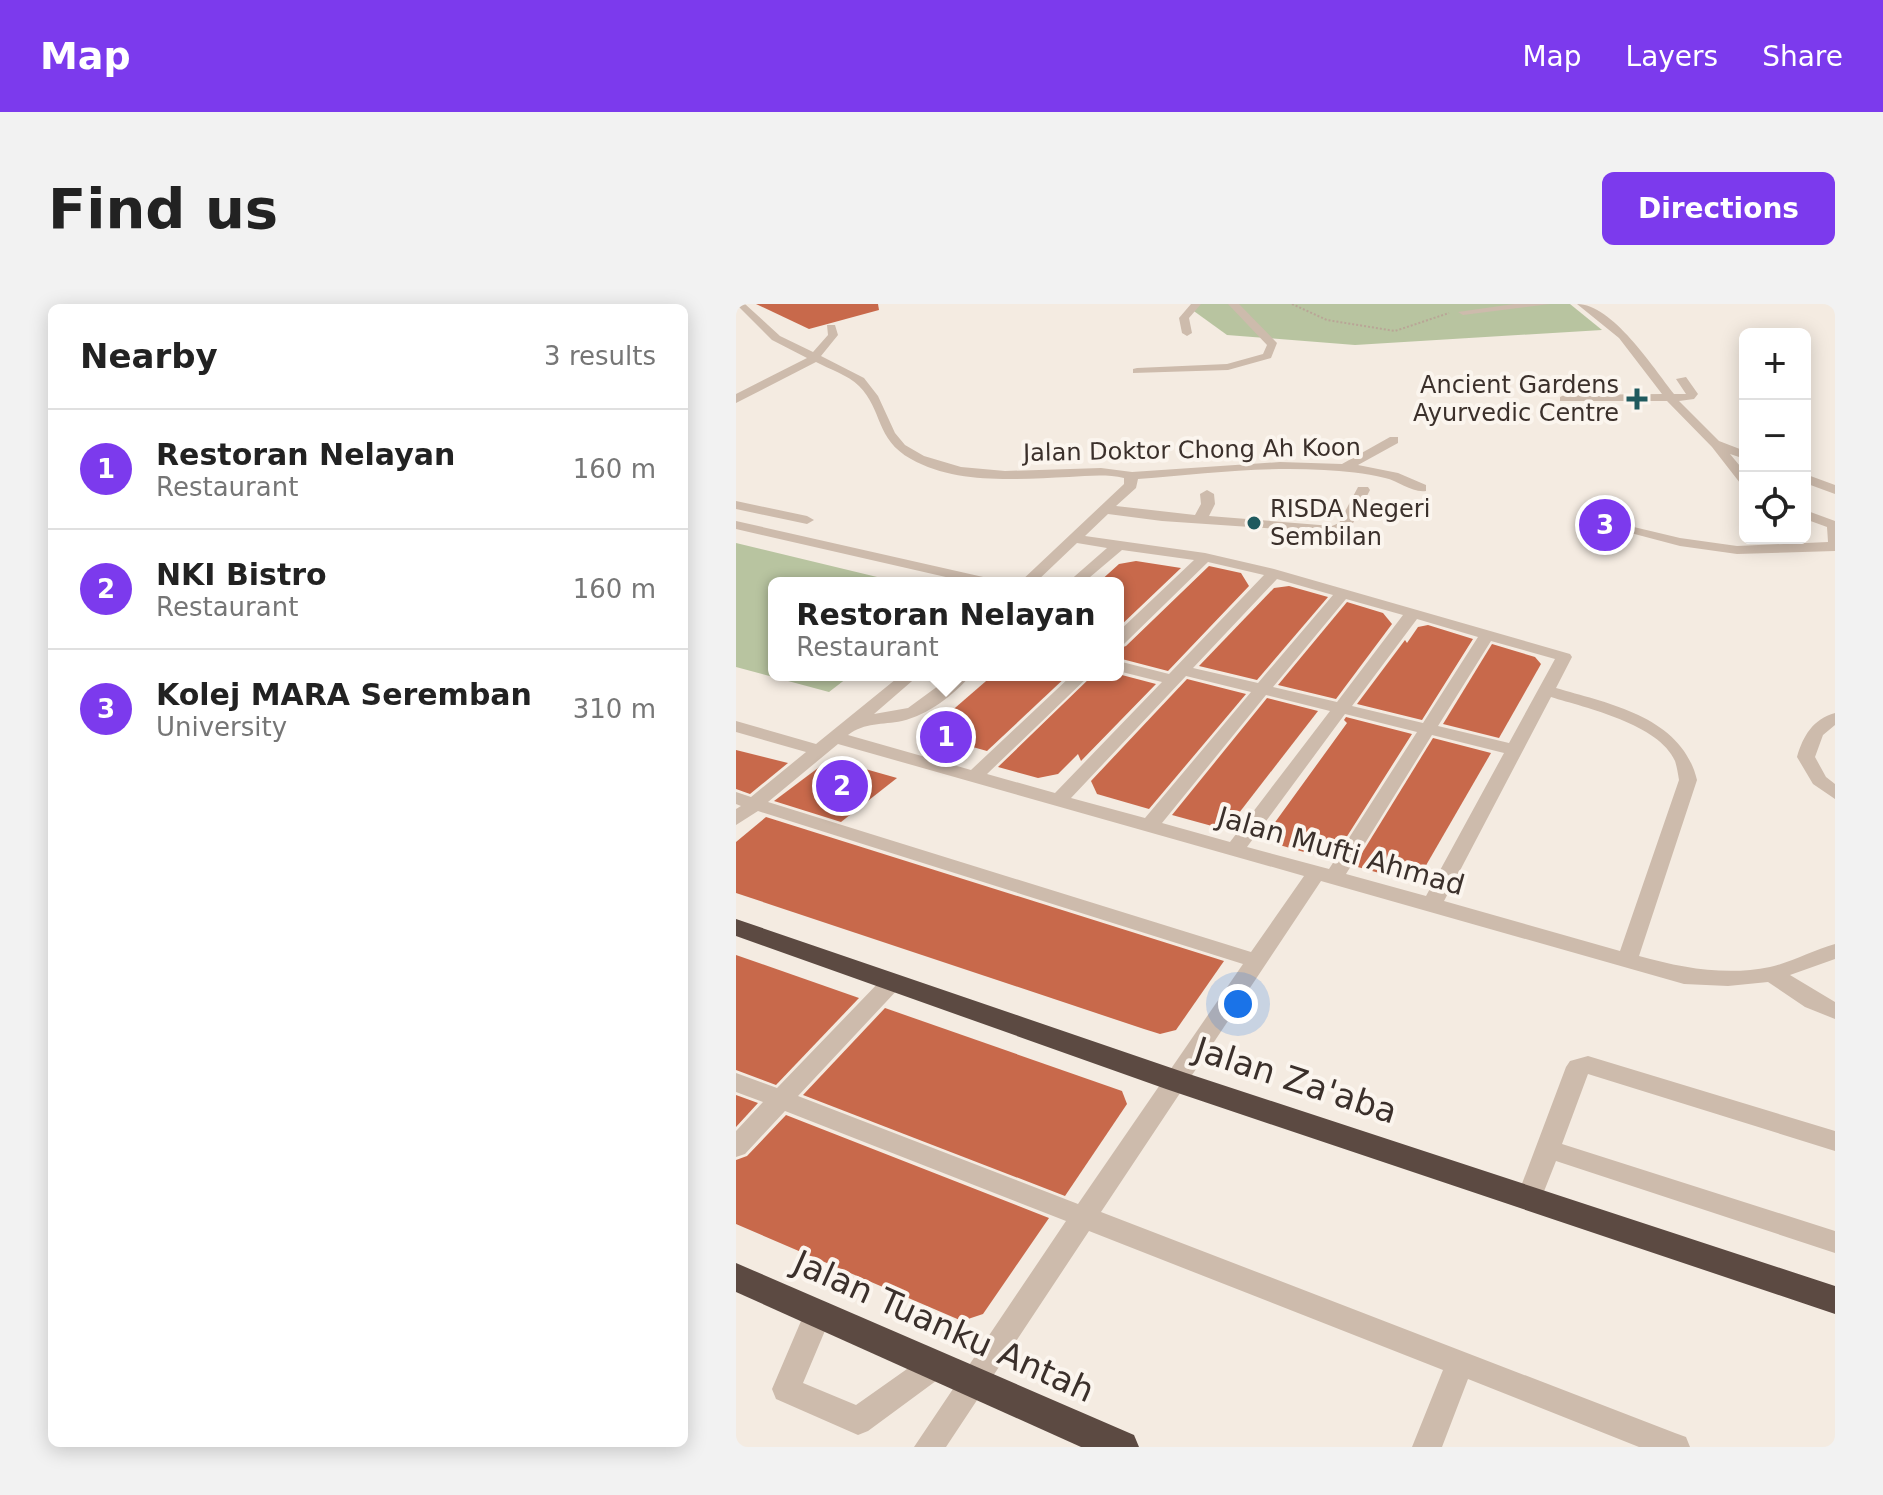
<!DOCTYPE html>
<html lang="en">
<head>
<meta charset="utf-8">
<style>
	:root { --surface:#fff; --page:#f2f2f2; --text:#222; --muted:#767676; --line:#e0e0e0; --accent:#7c3aed }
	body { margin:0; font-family:"DejaVu Sans",sans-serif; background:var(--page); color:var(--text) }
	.controls { position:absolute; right:24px; top:24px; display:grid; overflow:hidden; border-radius:12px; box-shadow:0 4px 20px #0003 }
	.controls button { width:72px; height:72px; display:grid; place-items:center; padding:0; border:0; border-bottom:2px solid var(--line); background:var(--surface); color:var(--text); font:40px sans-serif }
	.you { position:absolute; left:502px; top:700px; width:28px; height:28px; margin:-20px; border:6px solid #fff; border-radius:50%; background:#1a73e8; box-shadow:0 0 0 12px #1a73e833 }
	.badge { display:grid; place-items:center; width:52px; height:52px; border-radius:50%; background:var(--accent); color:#fff; font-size:26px; font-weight:700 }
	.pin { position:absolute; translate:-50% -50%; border:4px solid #fff; box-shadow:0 2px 8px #0006 }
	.popup { position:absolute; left:32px; top:273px; width:356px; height:104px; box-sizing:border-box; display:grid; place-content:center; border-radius:12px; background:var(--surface); filter:drop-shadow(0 2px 6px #0005); font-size:26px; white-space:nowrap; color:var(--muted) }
	.popup b { font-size:30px; color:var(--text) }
	.popup::after { content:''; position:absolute; left:50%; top:100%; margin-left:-16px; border:16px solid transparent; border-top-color:var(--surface) }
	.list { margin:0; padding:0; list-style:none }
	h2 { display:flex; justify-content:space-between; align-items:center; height:104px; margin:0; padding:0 32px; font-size:34px }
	h2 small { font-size:26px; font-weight:400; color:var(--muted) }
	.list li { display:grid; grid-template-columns:52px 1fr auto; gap:24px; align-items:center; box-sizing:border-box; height:120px; padding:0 32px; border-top:2px solid var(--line) }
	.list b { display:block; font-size:30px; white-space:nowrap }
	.list p { margin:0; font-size:26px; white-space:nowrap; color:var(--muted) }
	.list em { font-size:26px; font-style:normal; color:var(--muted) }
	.icon { flex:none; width:44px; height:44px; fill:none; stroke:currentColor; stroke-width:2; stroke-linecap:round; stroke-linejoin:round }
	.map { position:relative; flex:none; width:1099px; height:1143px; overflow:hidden; border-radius:12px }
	header { display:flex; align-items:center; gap:48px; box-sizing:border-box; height:112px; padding:0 40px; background:var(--accent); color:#fff }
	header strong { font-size:38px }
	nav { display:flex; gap:44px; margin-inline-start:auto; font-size:28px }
	.intro { display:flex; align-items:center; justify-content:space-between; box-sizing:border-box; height:192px; padding:0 48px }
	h1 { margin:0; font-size:56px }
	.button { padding:20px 36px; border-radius:12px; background:var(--accent); color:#fff; font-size:28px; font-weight:700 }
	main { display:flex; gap:48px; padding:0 48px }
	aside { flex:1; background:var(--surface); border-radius:12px; box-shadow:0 4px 20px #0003 }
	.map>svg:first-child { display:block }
</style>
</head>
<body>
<header>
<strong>Map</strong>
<nav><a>Map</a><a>Layers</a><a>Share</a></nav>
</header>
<div class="intro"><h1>Find us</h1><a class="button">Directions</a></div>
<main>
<aside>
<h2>Nearby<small>3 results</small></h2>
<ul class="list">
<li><span class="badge">1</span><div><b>Restoran Nelayan</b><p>Restaurant</p></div><em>160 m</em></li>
<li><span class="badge">2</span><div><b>NKI Bistro</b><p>Restaurant</p></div><em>160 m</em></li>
<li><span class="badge">3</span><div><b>Kolej MARA Seremban</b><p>University</p></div><em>310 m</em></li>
</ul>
</aside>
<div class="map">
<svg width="1099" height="1143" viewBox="0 0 1099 1143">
	<rect width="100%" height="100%" fill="#f4ebe1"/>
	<g fill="#b8c4a0">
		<path d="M 461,0 L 834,0 L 866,26 L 619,41 L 491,31 L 455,5 Z"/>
		<path d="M 0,239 L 166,279 L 38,279 L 38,371 L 115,371 L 93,388 L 0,363 Z"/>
	</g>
	<g fill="#c8694b">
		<path d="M 20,0 L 142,0 L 143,6 L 73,25 Z"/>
		<path d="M 400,257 L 445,264 L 382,324 L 382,279 L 362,279 L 383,260 Z"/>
		<path d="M 473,262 L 505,269 L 513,282 L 432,367 L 382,354 L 382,345 L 390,342 Z"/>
		<path d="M 553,282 L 592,293 L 521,376 L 463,362 L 538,284 Z"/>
		<path d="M 611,298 L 647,309 L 656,320 L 600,395 L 542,381 Z"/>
		<path d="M 692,321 L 737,335 L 686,416 L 621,400 L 669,336 L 671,339 L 682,323 Z"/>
		<path d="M 756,340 L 799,353 L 805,360 L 763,434 L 707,420 Z"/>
		<path d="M 382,370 L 420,380 L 345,457 L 342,450 L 322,470 L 302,474 L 262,463 L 357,371 Z"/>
		<path d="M 257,371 L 332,371 L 251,447 L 201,433 L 197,423 Z"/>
		<path d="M 451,375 L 510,390 L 413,505 L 361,490 L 355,477 Z"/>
		<path d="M 531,394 L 582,407 L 496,518 L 476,522 L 436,511 Z"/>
		<path d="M 610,413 L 676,430 L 596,556 L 540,540 L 532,528 L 611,419 L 608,416 Z"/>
		<path d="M 697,434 L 755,449 L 685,570 L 665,575 L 618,562 Z"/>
		<path d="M 0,446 L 52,459 L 14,490 L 0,485 Z"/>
		<path d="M 94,455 L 161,474 L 105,518 L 38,497 Z"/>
		<path d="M 30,513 L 488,657 L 440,726 L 424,730 L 408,725 L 0,589 L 0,538 Z"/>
		<path d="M 0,651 L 123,694 L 40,781 L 0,766 Z"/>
		<path d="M 149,704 L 386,787 L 391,800 L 329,892 L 67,791 Z"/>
		<path d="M 0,791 L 22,799 L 0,823 Z"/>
		<path d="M 50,811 L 313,914 L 247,1010 L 226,1017 L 0,920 L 0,856 L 11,852 Z"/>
	</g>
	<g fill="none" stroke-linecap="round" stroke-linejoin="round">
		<path stroke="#b9a596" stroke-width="2" stroke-dasharray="2 2" stroke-linecap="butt" d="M 556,0 L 591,16 L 659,27 L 713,9"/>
		<g fill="#cdbbac" fill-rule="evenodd">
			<path d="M 0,0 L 9,0 L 44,32 L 77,48 L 92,31 L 91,21 L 99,21 L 102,31 L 85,52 L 128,74 L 142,92 L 159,129 L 169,141 L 188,152 L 225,163 L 269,167 L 365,164 L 396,168 L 544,158 L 606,160 L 654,133 L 662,133 L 662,139 L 622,161 L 662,169 L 690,181 L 690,187 C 676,189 663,177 649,174 C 629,169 608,167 588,166 C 526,162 463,170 402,175 L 400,184 L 380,202 L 459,211 L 465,200 L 464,190 L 471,186 L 478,190 L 479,200 L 473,212 L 596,222 L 603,219 L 622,183 L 632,183 L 634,186 L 614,225 L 602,229 L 426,217 L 372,210 L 349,232 L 469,249 L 538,265 L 834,350 L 836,353 L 820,384 C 874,400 946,413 961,476 L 903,652 C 946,664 990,672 1034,663 C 1056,658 1077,646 1099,640 L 1099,655 L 1054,671 L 1099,698 L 1099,715 L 1069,703 L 1032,678 L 992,682 L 948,680 L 585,577 L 365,908 L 939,1129 L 950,1133 L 954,1143 L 903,1143 L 732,1075 L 706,1143 L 676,1143 L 707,1066 L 353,927 L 210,1143 L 178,1143 L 330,917 L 49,807 L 9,850 L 0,853 L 0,827 L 27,798 L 0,788 L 0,769 L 41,784 L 148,673 L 164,673 L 167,678 L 164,683 L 62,792 L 342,900 L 507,660 L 22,507 L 0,521 L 0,505 L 5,502 L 0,500 L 0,488 L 15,493 L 70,448 L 0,428 L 0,417 L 80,440 L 165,371 L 183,371 L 138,410 L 172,404 L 217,371 L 235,371 C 218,391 192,411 166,417 C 146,421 129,418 112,431 L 235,466 L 336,371 L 354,371 L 251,470 L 319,489 L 426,378 L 382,367 L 382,357 L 433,370 L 528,271 L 472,258 L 388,340 L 382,342 L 382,328 L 458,256 L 386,246 L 347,279 L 331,279 L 371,244 L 341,239 L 299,279 L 283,279 L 388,180 L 388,174 C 370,170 352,172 333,173 C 282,175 221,181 175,155 C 139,135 147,106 123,82 C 112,71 93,65 80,58 L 0,99 L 0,90 L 71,54 L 36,36 ZM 541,275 L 597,291 L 522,379 L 457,364 ZM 610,295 L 667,311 L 601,398 L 537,383 ZM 681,315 L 742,333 L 687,419 L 616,402 ZM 755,337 L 819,355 L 773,439 L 702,422 ZM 450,372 L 515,388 L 409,514 L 335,494 ZM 530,391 L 594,407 L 494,538 L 426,519 ZM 815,393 C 850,404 923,420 939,457 C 941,463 942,470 943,476 L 884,647 L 708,597 ZM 609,410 L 681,428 L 593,565 L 511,543 ZM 696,431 L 768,449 L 690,592 L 610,570 ZM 102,440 L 568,572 L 515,648 L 32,498 Z"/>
			<path d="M 455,0 L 465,0 L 453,14 L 456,29 L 451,32 L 446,29 L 443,14 Z"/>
			<path d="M 492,0 L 503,0 L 541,39 L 535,54 L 492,66 L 397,69 L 397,65 L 401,64 L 491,60 L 527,50 L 531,41 Z"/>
			<path d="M 778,0 L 814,0 L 727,11 L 722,8 Z"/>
			<path d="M 841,0 C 876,0 917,63 938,90 L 950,90 L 940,75 L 950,73 L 962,90 L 958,95 L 943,97 L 983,137 L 1009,147 L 1009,155 L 994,150 L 1009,168 L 1009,180 L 1004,179 L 976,143 L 931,97 L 824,97 L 824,93 L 828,91 L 926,90 L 883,34 Z"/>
			<path d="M 1069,170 L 1099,181 L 1099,190 L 1069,179 Z"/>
			<path d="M 0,197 L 71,212 L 78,216 L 71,220 L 0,205 Z"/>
			<path d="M 1069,206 L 1099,217 L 1099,247 L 1001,250 L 944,242 L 853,218 L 860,214 L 944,234 L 1001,242 L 1092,238 L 1091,223 L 1069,215 Z"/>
			<path d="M 0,217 L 256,275 L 263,279 L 236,279 L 0,225 Z"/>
			<path d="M 1099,409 L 1099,421 L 1087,431 L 1079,453 L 1090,473 L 1099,480 L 1099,495 L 1077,480 L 1061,453 C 1067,432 1077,415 1099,409 Z"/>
			<path d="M 852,752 L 1099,827 L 1099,847 L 852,770 L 826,840 L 1099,927 L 1099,949 L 820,857 L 803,900 L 794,904 L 785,900 L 781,893 L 830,763 L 834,757 Z"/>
			<path d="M 82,998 L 92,1001 L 96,1010 L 67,1079 L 120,1101 L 188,1053 L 198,1049 L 208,1053 L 212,1062 L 208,1071 L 132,1127 L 122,1131 L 40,1095 L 36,1085 L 68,1010 L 72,1001 Z"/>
		</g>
		<g fill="#5c4a42" fill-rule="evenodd">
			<path d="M 0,615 L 450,769 L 1099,982 L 1099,1010 L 430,785 L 0,632 Z"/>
			<path d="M 0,959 L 398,1131 L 403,1143 L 345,1143 L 0,988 Z"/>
		</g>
	</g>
	<g fill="#1f5a5e" stroke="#fbf5ee" stroke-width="3">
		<path d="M897 83h8v8h8v8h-8v8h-8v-8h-8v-8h8z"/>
		<circle cx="518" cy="219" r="8"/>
	</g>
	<g text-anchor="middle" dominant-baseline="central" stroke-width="8" stroke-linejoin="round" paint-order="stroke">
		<g font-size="24" fill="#3b302b" stroke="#fbf5ee" text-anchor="end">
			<text x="883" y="81">Ancient Gardens<tspan x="883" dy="28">Ayurvedic Centre</tspan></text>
			<text x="534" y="205" text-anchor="start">RISDA Negeri<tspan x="534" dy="28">Sembilan</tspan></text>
		</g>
		<g font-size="24" fill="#3b302b" stroke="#fbf5ee">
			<text transform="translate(456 146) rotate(-1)">Jalan Doktor Chong Ah Koon</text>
		</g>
		<g font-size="28" fill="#3b302b" stroke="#fbf5ee">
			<text transform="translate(605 547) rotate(16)">Jalan Mufti Ahmad</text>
		</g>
		<g font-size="34" fill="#3b302b" stroke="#fbf5ee">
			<text transform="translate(560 776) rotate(18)">Jalan Za'aba</text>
			<text transform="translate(208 1022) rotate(24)">Jalan Tuanku Antah</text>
		</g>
	</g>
</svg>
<div class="controls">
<button>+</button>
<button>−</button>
<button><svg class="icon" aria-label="locate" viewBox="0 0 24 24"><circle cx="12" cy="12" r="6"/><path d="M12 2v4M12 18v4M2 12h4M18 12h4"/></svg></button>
</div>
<div class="you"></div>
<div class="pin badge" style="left:210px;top:433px">1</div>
<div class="popup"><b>Restoran Nelayan</b>Restaurant</div>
<div class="pin badge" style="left:106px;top:482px">2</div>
<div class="pin badge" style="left:869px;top:221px">3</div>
</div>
</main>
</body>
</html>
